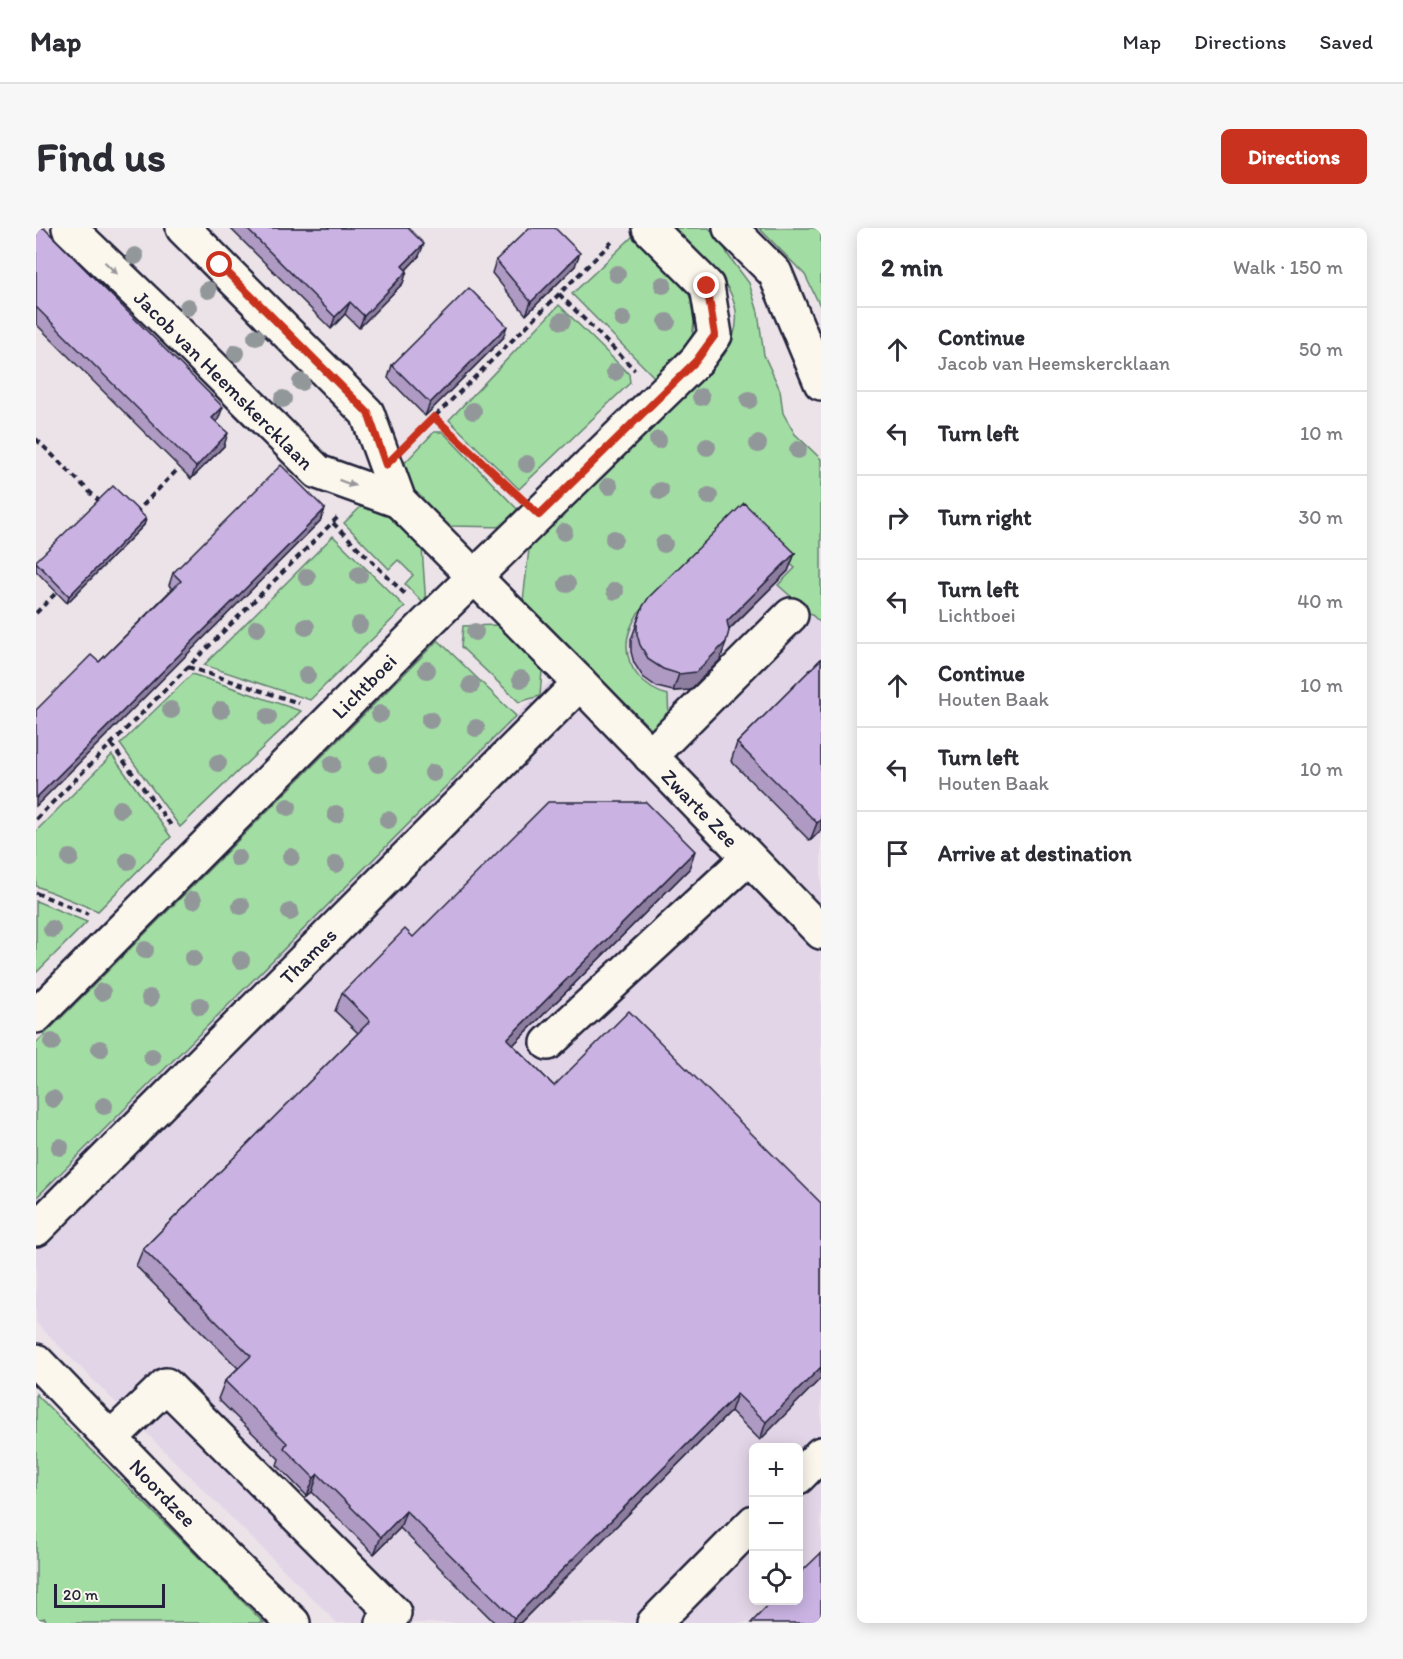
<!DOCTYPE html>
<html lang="en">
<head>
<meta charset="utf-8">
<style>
	:root { --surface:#fff; --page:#f7f7f7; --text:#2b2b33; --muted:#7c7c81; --line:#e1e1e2; --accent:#c8321e }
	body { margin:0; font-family:Itim,sans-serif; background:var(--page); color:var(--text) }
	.controls { position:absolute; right:18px; bottom:18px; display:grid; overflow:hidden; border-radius:9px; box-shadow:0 3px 15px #0003 }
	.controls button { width:54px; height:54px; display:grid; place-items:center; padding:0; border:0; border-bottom:2px solid var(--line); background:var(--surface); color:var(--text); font:30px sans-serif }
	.scale { position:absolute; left:18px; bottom:15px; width:111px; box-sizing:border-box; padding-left:6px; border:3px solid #22223b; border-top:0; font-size:16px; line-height:21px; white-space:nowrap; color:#22223b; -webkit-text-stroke:4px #fbf7ec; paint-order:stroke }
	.stop { position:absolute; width:18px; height:18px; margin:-14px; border:4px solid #c8321e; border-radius:50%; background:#fff }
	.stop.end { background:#c8321e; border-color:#fff; box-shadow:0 2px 6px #0008 }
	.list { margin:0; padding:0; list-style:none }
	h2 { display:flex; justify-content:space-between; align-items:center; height:78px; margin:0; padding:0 24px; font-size:26px }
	h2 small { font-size:20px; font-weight:400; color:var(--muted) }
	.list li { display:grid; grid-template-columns:39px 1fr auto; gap:18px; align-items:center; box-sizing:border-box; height:84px; padding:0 24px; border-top:2px solid var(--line) }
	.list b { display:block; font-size:22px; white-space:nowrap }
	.list p { margin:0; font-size:20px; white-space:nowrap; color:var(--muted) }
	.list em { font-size:20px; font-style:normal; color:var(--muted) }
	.icon { flex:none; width:33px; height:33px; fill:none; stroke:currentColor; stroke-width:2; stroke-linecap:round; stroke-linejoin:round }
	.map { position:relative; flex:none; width:785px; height:1395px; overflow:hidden; border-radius:9px }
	header { display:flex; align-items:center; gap:36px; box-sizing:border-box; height:84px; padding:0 30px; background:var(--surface); border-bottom:2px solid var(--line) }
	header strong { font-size:28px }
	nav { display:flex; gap:33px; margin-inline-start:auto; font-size:21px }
	.intro { display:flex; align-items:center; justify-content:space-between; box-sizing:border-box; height:144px; padding:0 36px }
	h1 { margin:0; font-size:42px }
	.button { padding:15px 27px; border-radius:9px; background:var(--accent); color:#fff; font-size:21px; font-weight:700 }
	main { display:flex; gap:36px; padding:0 36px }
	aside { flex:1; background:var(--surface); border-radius:9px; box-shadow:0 3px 15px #0003 }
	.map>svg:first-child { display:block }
</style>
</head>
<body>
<header>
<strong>Map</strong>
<nav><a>Map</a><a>Directions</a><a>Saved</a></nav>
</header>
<div class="intro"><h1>Find us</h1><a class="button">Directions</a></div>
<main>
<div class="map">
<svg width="785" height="1395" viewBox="0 0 785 1395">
	<rect width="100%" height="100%" fill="#ece3e9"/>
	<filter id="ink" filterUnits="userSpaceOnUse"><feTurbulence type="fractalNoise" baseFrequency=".0167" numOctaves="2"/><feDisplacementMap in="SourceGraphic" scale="12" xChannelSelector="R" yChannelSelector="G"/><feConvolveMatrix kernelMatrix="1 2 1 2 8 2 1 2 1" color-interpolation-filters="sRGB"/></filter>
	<g filter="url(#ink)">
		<path fill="#e2d5e7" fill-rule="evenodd" d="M 741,227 L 785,231 L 785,1395 L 301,1395 L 0,1095 L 0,965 ZM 718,1220 L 762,1220 L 762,1372 L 718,1372 Z"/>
		<g fill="#a2dda3" stroke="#62806f" stroke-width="1.5">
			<path d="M 636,0 L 673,0 L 686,14 L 692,27 L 713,55 L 722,84 L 728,127 L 744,162 L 747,185 L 759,206 L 785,231 L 785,395 L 742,357 L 759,340 L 702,287 L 602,385 C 597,394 591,405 591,416 C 590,441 609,461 632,467 L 633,495 L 617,503 L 487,373 L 493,321 L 688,127 C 725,71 672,36 636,0 Z"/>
			<path d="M 723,0 L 785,0 L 785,80 L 769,47 Z"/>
			<path d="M 596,9 L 646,53 L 656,73 L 658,94 L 656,110 L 619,150 L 536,66 Z"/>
			<path d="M 523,77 L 593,146 L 594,155 L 483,261 L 413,192 Z"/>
			<path d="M 398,204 L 407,204 L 485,285 L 472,299 L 412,298 L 369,255 L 361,243 Z"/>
			<path d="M 333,271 L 386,319 L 390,378 L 369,356 L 377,347 L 362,332 L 353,341 L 308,295 Z"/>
			<path d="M 297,308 L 369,379 L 274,472 L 168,437 Z"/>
			<path d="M 463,397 L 506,443 L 504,468 L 483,474 L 425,419 L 427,398 Z"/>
			<path d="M 402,412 L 480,488 L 0,970 L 0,815 Z"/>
			<path d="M 156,446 L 265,483 L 144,599 L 84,516 Z"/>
			<path d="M 76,527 L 135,609 L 62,683 L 0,658 L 0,603 Z"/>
			<path d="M 0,673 L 51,694 L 0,745 Z"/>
			<path d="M 0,1166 L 228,1395 L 10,1395 L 9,1390 L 0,1392 Z"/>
		</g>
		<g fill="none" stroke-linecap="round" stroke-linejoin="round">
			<defs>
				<g id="minor">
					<path d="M 33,0 L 130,93 L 282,244 L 363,273"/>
					<path d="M 147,0 L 331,185 L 363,273 L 544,455 L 785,704"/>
					<path d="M 694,0 L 739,45 L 785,155"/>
					<path d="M 614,528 L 755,387"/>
					<path d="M 0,788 L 395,391 L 660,133 L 679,107 L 671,58 L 613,0"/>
					<path d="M 512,815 L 712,630"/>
					<path d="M 0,1001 L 544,455"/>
					<path d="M 0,1133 L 189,1329 L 257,1395"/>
					<path d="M 75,1210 L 130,1157 L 358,1385 L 347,1395"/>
					<path d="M 762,1249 L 785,1226"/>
					<path d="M 618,1395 L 718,1294"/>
				</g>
			</defs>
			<use href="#minor" stroke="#22223b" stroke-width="38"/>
			<g stroke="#22223b" stroke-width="4" stroke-dasharray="6 4.5" stroke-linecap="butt">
				<path d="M 523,66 L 599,142"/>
				<path d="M 398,189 L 476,262"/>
				<path d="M 377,210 L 579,11"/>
				<path d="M 0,211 L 65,275"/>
				<path d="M 99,285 L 146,237"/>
				<path d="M 297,295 L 371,368"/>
				<path d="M 0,385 L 24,361"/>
				<path d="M 152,439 L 263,475"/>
				<path d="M 75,516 L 137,600"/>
				<path d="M 0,591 L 303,288"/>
				<path d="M 0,665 L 52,686"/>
			</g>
			<use href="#minor" stroke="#fbf7ec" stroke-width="33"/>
		</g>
		<g fill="#92989a">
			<circle cx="99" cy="28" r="9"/>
			<circle cx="581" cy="46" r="9"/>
			<circle cx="627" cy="57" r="9"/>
			<circle cx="172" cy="62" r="9"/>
			<circle cx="152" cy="79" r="9"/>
			<circle cx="587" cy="91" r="9"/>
			<circle cx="526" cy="93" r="9"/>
			<circle cx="631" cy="94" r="9"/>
			<circle cx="220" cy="109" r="9"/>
			<circle cx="200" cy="125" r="9"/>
			<circle cx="579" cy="144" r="9"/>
			<circle cx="265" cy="154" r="9"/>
			<circle cx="665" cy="169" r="9"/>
			<circle cx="247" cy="171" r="9"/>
			<circle cx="713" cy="172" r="9"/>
			<circle cx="437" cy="183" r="9"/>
			<circle cx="622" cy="212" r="9"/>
			<circle cx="722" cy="216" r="9"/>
			<circle cx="671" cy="219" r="9"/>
			<circle cx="762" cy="222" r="9"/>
			<circle cx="491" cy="236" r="9"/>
			<circle cx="573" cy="258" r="9"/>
			<circle cx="624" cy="263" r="9"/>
			<circle cx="673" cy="268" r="9"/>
			<circle cx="528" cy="304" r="9"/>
			<circle cx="578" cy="311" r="9"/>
			<circle cx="628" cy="316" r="9"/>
			<circle cx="323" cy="347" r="9"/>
			<circle cx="271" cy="349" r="9"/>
			<circle cx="531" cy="356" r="9"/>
			<circle cx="579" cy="363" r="9"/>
			<circle cx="323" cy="397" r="9"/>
			<circle cx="270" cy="399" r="9"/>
			<circle cx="221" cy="400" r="9"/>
			<circle cx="439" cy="404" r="9"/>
			<circle cx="391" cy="442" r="9"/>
			<circle cx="271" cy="447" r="9"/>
			<circle cx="485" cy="451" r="9"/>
			<circle cx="435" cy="457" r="9"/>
			<circle cx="135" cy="482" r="9"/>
			<circle cx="185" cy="482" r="9"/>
			<circle cx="344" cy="486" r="9"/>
			<circle cx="232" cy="489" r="9"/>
			<circle cx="394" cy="492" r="9"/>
			<circle cx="440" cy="500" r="9"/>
			<circle cx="182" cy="535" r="9"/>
			<circle cx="296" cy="536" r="9"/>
			<circle cx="342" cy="536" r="9"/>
			<circle cx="397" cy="545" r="9"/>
			<circle cx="252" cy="579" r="9"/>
			<circle cx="84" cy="581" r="9"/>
			<circle cx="300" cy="586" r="9"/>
			<circle cx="352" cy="592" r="9"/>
			<circle cx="255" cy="629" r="9"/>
			<circle cx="34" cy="630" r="9"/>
			<circle cx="202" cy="630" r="9"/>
			<circle cx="92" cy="633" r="9"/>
			<circle cx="300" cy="636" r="9"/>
			<circle cx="157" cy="672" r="9"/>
			<circle cx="205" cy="678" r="9"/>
			<circle cx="254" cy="684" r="9"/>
			<circle cx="16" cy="701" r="9"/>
			<circle cx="109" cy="722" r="9"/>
			<circle cx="157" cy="730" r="9"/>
			<circle cx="205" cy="732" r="9"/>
			<circle cx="66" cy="764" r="9"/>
			<circle cx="114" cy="770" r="9"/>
			<circle cx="164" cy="778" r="9"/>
			<circle cx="16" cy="814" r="9"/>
			<circle cx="64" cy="821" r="9"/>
			<circle cx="116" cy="829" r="9"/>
			<circle cx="17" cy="871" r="9"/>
			<circle cx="68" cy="878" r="9"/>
			<circle cx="24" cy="919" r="9"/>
		</g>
		<g fill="#ae9ac2" stroke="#22223b" stroke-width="1.5">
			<path d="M 0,0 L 182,192 L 180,194 L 188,218 L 155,251 L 0,96 Z"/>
			<path d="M 194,0 L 372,0 L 383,28 L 370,42 L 367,55 L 323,100 L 309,86 L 295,101 Z"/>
			<path d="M 460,32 L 539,38 L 490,87 L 456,45 Z"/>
			<path d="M 467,110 L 389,188 L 352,150 L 356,137 Z"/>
			<path d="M 289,281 L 284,293 L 0,578 L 63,434 L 136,361 L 133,357 L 137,345 Z"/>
			<path d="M 110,290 L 108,297 L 31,375 L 0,343 L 0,333 Z"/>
			<path d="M 759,325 L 752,343 L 693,402 L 684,432 L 654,462 L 637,463 L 621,459 L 607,449 L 598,435 L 595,424 L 595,412 L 607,378 Z"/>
			<path d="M 785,431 L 785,602 L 774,613 L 695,533 L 701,515 Z"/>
			<path d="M 653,641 L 477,817 L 518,858 L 785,975 L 785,1150 L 724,1212 L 695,1183 L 484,1395 L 459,1395 L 364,1300 L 338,1326 L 276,1264 L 271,1268 L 241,1237 L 243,1231 L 182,1171 L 189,1153 L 202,1140 L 100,1038 L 107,1021 L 322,805 L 299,783 L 306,765 L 377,709 Z"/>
		</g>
		<g fill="#8d7d9e" stroke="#22223b" stroke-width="1.5">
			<path d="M 388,16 L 383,28 L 362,50 L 366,38 Z"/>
			<path d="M 544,25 L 539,38 L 490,87 L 495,74 Z"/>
			<path d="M 371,43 L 367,55 L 323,100 L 328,88 Z"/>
			<path d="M 314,74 L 309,86 L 295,101 L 299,89 Z"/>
			<path d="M 471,98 L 467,110 L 389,188 L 394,175 Z"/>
			<path d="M 187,179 L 182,192 L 171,203 L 176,190 Z"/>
			<path d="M 192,205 L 188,218 L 155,251 L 160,239 Z"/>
			<path d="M 289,281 L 284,293 L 0,578 L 0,570 Z"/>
			<path d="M 110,290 L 108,297 L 31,375 L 33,368 Z"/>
			<path d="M 759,325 L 752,343 L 684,410 L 691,393 Z"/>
			<path d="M 690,414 L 684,432 L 654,462 L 637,463 L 643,446 Z"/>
			<path d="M 785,591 L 785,602 L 774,613 L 781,595 Z"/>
			<path d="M 659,623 L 653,641 L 465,829 L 471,811 Z"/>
			<path d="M 785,1139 L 785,1150 L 724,1212 L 730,1194 Z"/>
			<path d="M 701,1166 L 695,1183 L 484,1395 L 476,1395 L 478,1390 Z"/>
			<path d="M 282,1246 L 276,1264 L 271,1268 L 278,1250 Z"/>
			<path d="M 370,1283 L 364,1300 L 338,1326 L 345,1309 Z"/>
		</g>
		<g fill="#cab3e2" stroke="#22223b" stroke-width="1.5">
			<path d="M 0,0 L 8,0 L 187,179 L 176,190 L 192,205 L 160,239 L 0,79 Z"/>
			<path d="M 210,0 L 372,0 L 388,16 L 366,38 L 371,43 L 328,88 L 314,74 L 299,89 Z"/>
			<path d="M 493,0 L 519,0 L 544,25 L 495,74 L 460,32 Z"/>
			<path d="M 433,60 L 471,98 L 394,175 L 356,137 Z"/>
			<path d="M 245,237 L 289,281 L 0,570 L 0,482 L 55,427 L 63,434 L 125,373 L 145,353 L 137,345 Z"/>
			<path d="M 77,258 L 110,290 L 33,368 L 0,334 L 0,333 Z"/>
			<path d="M 708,275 L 759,325 L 691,393 L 693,403 L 690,414 L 660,444 L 643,446 L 627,441 L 613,432 L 604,417 L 601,406 L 601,394 L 607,378 L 613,369 Z"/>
			<path d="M 785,431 L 785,591 L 781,595 L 701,515 Z"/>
			<path d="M 512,574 L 610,574 L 659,623 L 471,811 L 518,858 L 593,783 L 785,975 L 785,1139 L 730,1194 L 701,1166 L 478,1390 L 370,1283 L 345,1309 L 282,1246 L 278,1250 L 248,1220 L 251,1215 L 189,1153 L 215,1128 L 107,1021 L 334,793 L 306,765 L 369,701 L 377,709 Z"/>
			<path d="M 785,1325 L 785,1395 L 715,1395 L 737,1372 L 762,1372 L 762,1347 Z"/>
		</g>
		<defs><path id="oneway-solid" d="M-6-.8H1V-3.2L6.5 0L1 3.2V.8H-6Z" transform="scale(1.5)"/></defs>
		<g fill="#99979c">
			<use href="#oneway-solid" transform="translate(75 40) rotate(44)"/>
			<use href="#oneway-solid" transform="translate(311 255) rotate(20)"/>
		</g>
	</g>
	<g fill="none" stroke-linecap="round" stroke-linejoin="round" filter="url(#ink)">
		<path stroke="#c8321e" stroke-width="8" d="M 184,37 L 332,185 L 350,237 L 398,189 L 503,287 L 660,133 L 679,107 L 671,58"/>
	</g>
	<g text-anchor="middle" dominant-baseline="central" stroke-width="5" stroke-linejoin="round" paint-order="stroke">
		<g font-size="21" fill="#22223b" stroke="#fbf7ec">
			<text transform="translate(188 152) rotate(45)">Jacob van Heemskercklaan</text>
			<text transform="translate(328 458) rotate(-45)">Lichtboei</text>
			<text transform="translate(664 580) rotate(46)">Zwarte Zee</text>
			<text transform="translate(272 728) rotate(-45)">Thames</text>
			<text transform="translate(127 1265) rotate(46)">Noordzee</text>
		</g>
	</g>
</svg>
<div class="controls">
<button>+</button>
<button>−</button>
<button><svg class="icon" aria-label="locate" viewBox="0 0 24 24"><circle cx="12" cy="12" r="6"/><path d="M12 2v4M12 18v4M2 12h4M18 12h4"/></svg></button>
</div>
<div class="scale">20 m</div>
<div class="stop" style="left:184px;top:37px"></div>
<div class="stop end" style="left:671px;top:58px"></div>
</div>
<aside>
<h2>2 min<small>Walk · 150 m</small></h2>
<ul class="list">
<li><svg class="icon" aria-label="ahead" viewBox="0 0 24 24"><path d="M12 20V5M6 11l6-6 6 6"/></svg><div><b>Continue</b><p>Jacob van Heemskercklaan</p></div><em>50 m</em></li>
<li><svg class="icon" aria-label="left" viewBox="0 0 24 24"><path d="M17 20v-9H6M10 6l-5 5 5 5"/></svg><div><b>Turn left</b></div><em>10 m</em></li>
<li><svg class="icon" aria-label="right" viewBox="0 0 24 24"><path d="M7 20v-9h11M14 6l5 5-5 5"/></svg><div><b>Turn right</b></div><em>30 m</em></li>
<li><svg class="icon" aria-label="left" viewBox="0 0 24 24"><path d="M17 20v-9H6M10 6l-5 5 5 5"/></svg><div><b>Turn left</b><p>Lichtboei</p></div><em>40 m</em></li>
<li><svg class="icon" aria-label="ahead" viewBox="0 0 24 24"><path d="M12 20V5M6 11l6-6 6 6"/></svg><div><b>Continue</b><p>Houten Baak</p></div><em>10 m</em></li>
<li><svg class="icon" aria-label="left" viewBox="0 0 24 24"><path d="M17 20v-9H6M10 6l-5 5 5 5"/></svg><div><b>Turn left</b><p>Houten Baak</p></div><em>10 m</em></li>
<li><svg class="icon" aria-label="arrive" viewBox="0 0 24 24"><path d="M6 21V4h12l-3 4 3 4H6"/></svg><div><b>Arrive at destination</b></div></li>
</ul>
</aside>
</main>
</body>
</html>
